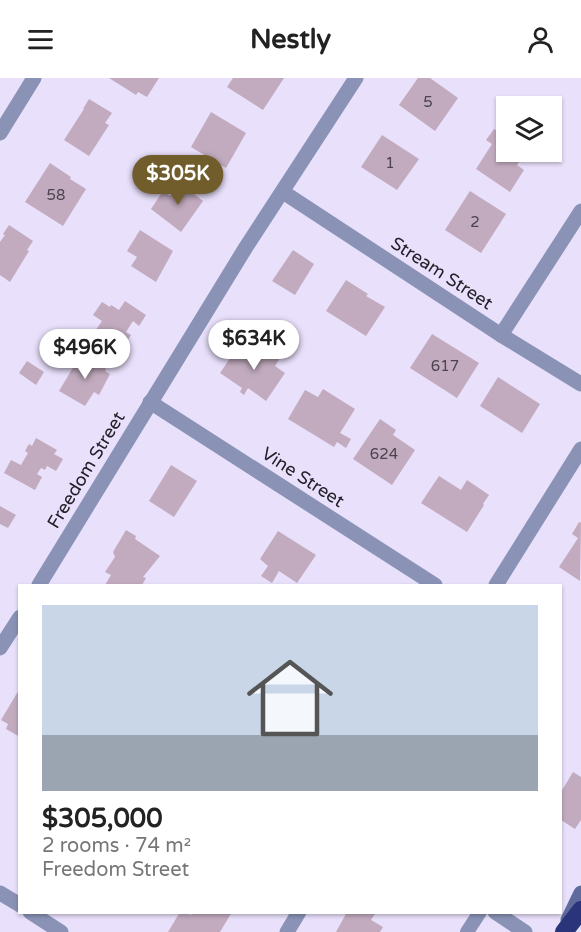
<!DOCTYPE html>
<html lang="en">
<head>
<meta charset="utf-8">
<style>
	body { margin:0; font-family:"Varela Round",sans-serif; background:#f2f2f2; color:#222; height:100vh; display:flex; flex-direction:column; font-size:22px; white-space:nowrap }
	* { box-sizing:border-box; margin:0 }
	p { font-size:20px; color:#767676 }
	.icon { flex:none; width:33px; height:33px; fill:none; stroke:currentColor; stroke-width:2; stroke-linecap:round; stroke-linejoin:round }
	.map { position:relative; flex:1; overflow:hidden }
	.side { position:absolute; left:18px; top:506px; width:544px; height:330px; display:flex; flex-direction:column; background:#fff; border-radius:0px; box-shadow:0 2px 4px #0004 }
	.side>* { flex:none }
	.fabs { position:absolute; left:496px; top:18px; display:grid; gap:12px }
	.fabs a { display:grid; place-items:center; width:66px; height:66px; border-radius:0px; background:#fff; box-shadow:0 2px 4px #0004; font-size:30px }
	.price { position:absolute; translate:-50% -51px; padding:0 14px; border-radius:21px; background:#fff; color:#222; font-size:20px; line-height:39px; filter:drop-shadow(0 2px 3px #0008) }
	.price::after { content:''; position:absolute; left:50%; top:36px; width:18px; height:14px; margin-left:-9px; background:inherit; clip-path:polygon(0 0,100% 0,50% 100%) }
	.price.on { background:#715c2c; color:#fff }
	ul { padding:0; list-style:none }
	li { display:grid; align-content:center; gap:12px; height:318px; padding:0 24px }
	li span { display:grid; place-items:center; height:186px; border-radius:0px; color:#555 }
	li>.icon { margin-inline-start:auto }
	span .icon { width:108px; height:108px; fill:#fffc; stroke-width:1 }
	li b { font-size:26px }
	header { display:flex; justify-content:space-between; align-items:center; height:78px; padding:0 24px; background:#fff; font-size:27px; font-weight:800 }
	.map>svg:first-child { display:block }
	.building { fill:#c2abbf }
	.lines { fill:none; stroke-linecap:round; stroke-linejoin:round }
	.service { stroke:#8a93b6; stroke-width:14 }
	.minor { stroke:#8a93b6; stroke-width:15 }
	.secondary { stroke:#5f6b9d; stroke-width:15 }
	.motorway { stroke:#2a347a; stroke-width:18 }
	.labels { text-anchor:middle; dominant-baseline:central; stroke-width:6; stroke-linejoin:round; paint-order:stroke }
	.number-label { font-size:15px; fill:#4b434e }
	.street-label { font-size:18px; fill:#232029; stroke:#e9e0fb }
</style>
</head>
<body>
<header><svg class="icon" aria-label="menu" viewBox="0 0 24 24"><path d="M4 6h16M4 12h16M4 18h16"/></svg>Nestly<svg class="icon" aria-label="person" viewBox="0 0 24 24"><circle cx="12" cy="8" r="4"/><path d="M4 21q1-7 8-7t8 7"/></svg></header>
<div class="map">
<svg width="581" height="854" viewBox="0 0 581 854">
	<rect width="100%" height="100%" fill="#e9e0fb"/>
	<g class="building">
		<path d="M 109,0 L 159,0 L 147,19 L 138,14 L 136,17 Z"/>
		<path d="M 233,0 L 284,0 L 263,32 L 227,9 Z"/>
		<path d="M 418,0 L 430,0 L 458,20 L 435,53 L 399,27 Z"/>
		<path d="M 89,21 L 112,35 L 105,45 L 109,47 L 89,78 L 64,62 L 84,31 L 83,31 Z"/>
		<path d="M 211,34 L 246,55 L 226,90 L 191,69 Z"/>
		<path d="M 507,42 L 507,74 L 526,74 L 517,87 L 524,92 L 510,114 L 476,91 L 492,66 L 486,62 L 494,51 L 499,54 Z"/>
		<path d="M 382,57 L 419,81 L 397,112 L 361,89 Z"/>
		<path d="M 50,85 L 71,99 L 70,101 L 86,111 L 63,148 L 25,124 Z"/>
		<path d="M 183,101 L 194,109 L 190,113 L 203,123 L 181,154 L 151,131 L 163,113 L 170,118 Z"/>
		<path d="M 470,113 L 506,136 L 481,175 L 445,152 Z"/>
		<path d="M 9,147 L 33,163 L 27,172 L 29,173 L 10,204 L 0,197 L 0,164 L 5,157 L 3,156 Z"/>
		<path d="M 140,152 L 173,173 L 156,204 L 131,188 L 137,179 L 127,173 Z"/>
		<path d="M 293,172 L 314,186 L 295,217 L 272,203 Z"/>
		<path d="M 346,202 L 368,216 L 366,218 L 385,229 L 366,258 L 326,233 Z"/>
		<path d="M 125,223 L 146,237 L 139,248 L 133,243 L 126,254 L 131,257 L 126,265 L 122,263 L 114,274 L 91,259 L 102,243 L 93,237 L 102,224 L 110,229 L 111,227 L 119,232 Z"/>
		<path d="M 432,256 L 479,285 L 457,320 L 410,290 Z"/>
		<path d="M 239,267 L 255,279 L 263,268 L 280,280 L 275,288 L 285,295 L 266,323 L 248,310 L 244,317 L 240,314 L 242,310 L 220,295 Z"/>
		<path d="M 81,276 L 106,291 L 105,293 L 110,296 L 99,317 L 94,314 L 85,328 L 59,313 Z"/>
		<path d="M 27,283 L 44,294 L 36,307 L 19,295 Z"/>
		<path d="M 498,299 L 540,326 L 522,355 L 480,328 Z"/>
		<path d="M 323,311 L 355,331 L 340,355 L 351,361 L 346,370 L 337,364 L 334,369 L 288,341 L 305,312 L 318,319 Z"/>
		<path d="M 380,341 L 396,352 L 393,357 L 415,372 L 392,407 L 353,381 Z"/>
		<path d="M 36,360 L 57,372 L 54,376 L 63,381 L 56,393 L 47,388 L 45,392 L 41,390 L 37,396 L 42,399 L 35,412 L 4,395 L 11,382 L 21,387 L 28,375 L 25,373 L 29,366 L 32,368 Z"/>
		<path d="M 171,387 L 197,403 L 174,439 L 149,423 Z"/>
		<path d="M 439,398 L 461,412 L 467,402 L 489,417 L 483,426 L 484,427 L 467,454 L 421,425 Z"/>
		<path d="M 0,428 L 16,437 L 8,450 L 0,446 Z"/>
		<path d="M 579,444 L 581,445 L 580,503 L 559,489 L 578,460 L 572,456 Z"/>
		<path d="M 126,452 L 136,458 L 135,461 L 160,478 L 143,499 L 146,500 L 142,507 L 105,507 L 111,497 L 105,494 L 115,479 L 113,474 Z"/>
		<path d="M 278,453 L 316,477 L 297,505 L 279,493 L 272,505 L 261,498 L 268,488 L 260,481 Z"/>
		<path d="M 20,610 L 20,659 L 6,651 L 8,646 L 1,642 Z"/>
		<path d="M 573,694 L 581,699 L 581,742 L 575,751 L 561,742 L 561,714 Z"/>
		<path d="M 180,834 L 185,834 L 191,837 L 193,834 L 232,834 L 220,854 L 168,854 Z"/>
		<path d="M 347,834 L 376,834 L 371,842 L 383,849 L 380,854 L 336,854 Z"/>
	</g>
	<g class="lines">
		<path class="service" d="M 467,854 L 480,834"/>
		<g class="minor">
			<path d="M 0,55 L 34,0"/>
			<path d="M 283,114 L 501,257 L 581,306"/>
			<path d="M 501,257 L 581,133"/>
			<path d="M 150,324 L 435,507"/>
			<path d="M 39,507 L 246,169 L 356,0"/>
			<path d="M 496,507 L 581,371"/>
			<path d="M 0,570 L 20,539"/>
			<path d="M 0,815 L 20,827"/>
			<path d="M 30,834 L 61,854"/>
			<path d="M 495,834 L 525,854"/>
			<path d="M 287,854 L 299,834"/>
		</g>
		<path class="secondary" d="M 568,842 L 581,815"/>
		<path class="motorway" d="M 564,854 L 581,832"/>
	</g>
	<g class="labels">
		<g class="number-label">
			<text x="428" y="24">5</text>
			<text x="390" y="85">1</text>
			<text x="56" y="117">58</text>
			<text x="475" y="144">2</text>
			<text x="445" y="288">617</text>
			<text x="384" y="376">624</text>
		</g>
		<g class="street-label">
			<text transform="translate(442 195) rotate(33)">Stream Street</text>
			<text transform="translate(86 392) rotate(-59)">Freedom Street</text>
			<text transform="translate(303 399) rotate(33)">Vine Street</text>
		</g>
	</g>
</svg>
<div class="fabs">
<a><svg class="icon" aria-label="layers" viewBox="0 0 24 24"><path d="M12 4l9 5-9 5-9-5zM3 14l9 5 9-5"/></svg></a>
</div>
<b class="price on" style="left:178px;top:128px">$305K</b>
<b class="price" style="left:254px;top:293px">$634K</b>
<b class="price" style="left:85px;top:302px">$496K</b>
<section class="side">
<ul>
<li><span style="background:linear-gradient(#c9d6e8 70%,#9aa5b1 0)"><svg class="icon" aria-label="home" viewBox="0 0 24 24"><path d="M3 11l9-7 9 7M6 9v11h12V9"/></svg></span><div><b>$305,000</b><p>2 rooms · 74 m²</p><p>Freedom Street</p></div></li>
</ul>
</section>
</div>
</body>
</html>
